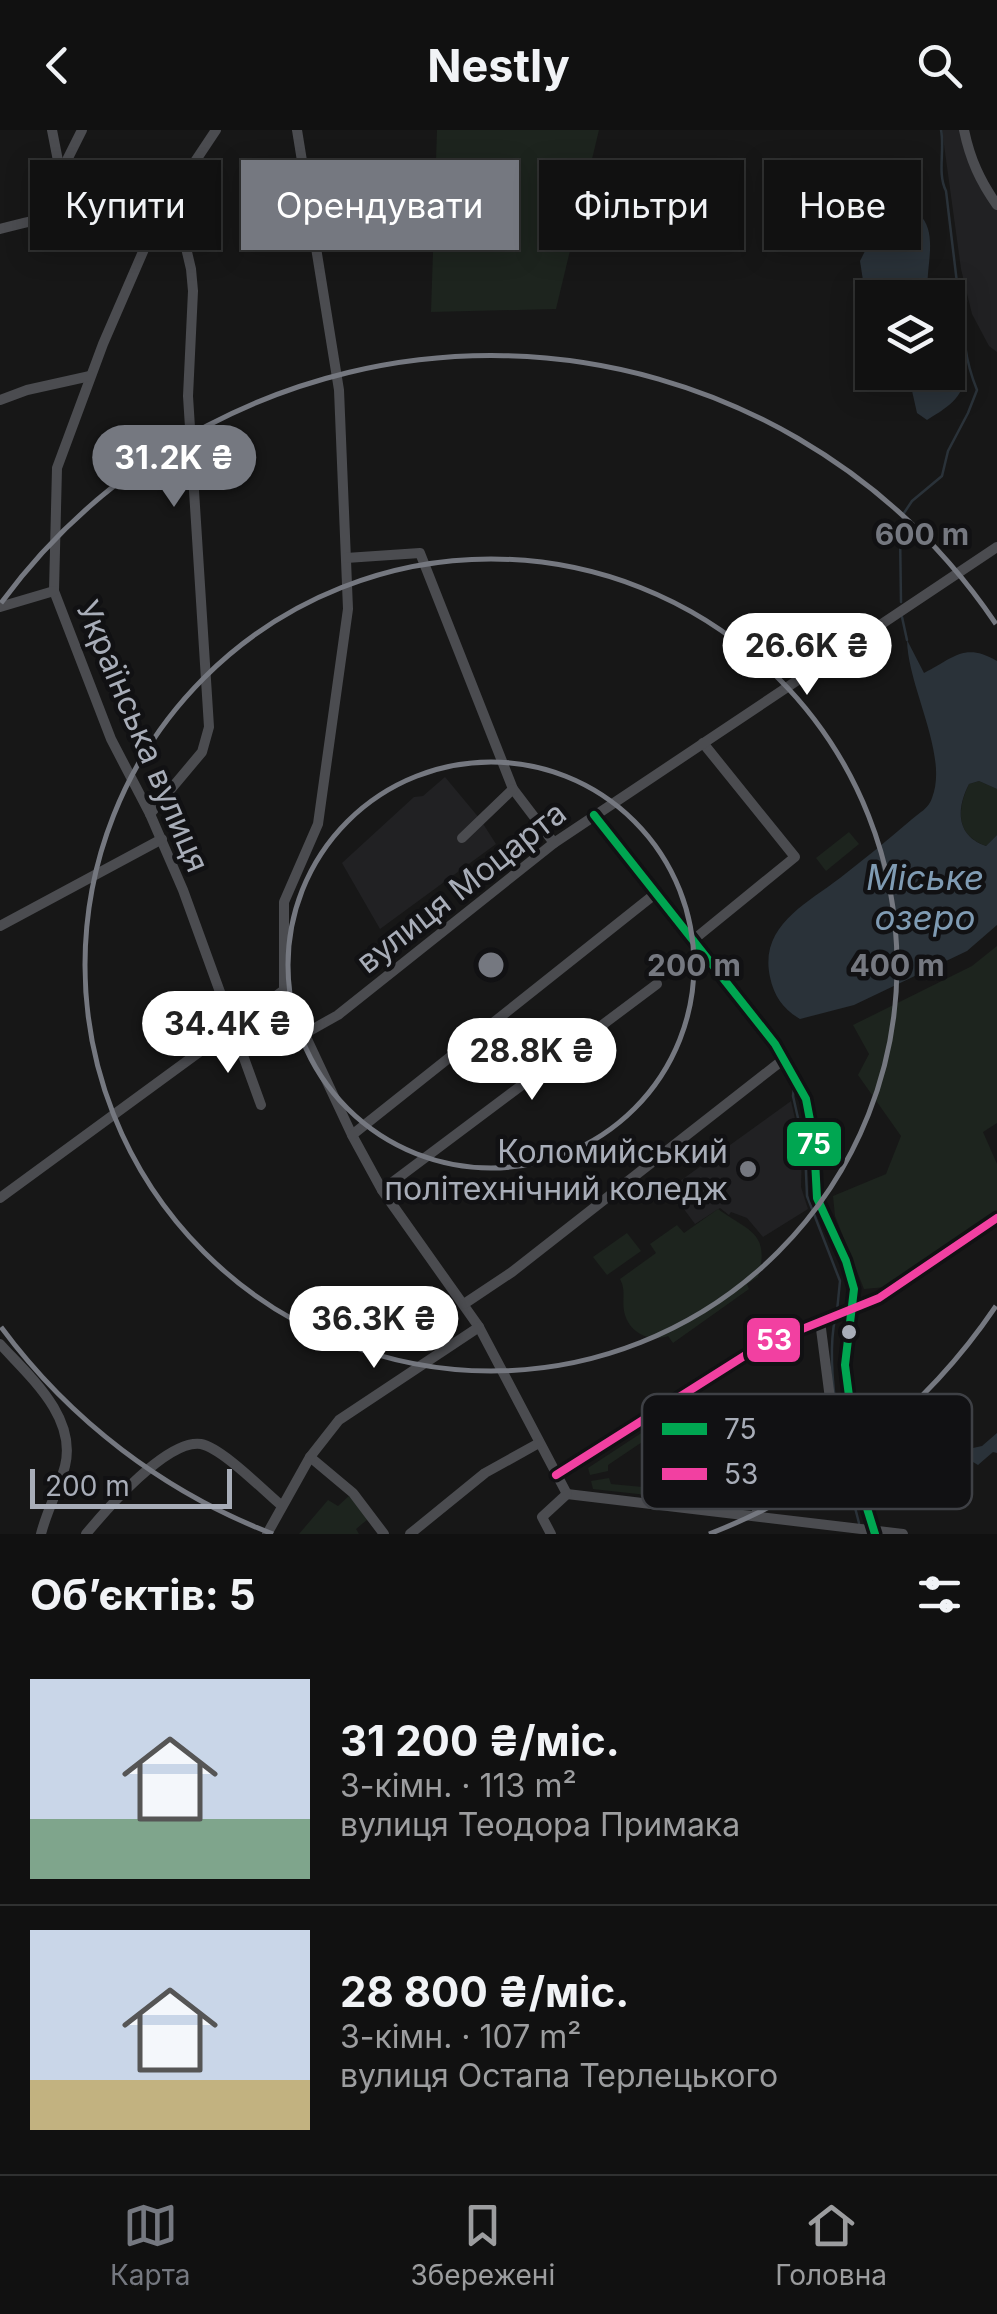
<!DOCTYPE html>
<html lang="uk">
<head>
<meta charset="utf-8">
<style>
	body { margin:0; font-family:Inter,sans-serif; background:#1a1a1a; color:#f1f3f6; height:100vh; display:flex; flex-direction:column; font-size:38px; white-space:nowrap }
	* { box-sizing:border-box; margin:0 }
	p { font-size:32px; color:#9c9d9f }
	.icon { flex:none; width:55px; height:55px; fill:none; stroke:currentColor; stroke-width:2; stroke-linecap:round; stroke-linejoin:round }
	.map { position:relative; height:1404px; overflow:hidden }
	.details { display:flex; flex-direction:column; background:#111; flex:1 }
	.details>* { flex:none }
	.hud { position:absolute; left:30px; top:30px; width:938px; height:90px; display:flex; gap:20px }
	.fabs { position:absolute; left:855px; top:150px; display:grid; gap:20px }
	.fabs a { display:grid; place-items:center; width:110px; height:110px; border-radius:0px; background:#111; box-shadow:0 5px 25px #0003,0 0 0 2px #303131; font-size:50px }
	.scale { position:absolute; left:30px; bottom:25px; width:202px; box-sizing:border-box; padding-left:10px; border:5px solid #a8adb8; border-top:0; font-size:28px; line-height:35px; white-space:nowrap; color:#a8adb8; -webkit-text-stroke:8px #111113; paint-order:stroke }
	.price { position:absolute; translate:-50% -85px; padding:0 22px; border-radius:35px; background:#fff; color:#222; font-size:32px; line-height:65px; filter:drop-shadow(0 2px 5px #0008) }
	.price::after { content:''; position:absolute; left:50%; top:60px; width:30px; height:22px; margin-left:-15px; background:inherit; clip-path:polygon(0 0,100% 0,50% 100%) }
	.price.selected { background:#757880; color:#fff }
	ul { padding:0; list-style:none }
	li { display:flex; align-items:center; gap:30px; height:250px; padding:0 30px }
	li+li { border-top:2px solid #303131 }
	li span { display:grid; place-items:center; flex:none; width:280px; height:200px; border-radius:0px; color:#555 }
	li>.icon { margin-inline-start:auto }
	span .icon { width:120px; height:120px; fill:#fffc; stroke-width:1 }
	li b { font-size:42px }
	h2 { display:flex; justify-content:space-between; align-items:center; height:120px; padding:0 30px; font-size:42px }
	.tag { padding:0 35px; border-radius:0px; background:#111; box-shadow:0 5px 25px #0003,0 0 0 2px #303131; font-size:35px; line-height:90px }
	.tag.selected { background:#757880; color:#fff }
	header { display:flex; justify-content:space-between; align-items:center; height:130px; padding:0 30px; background:#111; font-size:45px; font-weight:700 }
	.tabs { display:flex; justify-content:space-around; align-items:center; height:140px; border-top:2px solid #303131; background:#111; font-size:28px; color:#9c9d9f }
	.tabs a { display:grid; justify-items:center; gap:5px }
	.tabs .selected { color:#757880 }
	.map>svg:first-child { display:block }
	.built { fill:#212123 }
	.green { fill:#1d241e }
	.water { fill:#2a3239 }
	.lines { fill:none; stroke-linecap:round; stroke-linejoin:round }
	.stream { stroke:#2a3239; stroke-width:2.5 }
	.minor { stroke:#4b4c50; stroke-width:10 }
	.bus-1-casing { stroke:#111113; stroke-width:15 }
	.bus-2-casing { stroke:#111113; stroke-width:15 }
	.bus-1 { stroke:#00a651; stroke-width:8 }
	.bus-2 { stroke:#f240a1; stroke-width:8 }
	.ring { fill:none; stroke:#757880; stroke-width:5 }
	.poi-dot { fill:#757880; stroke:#111113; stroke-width:4 }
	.bus-dot { fill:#a8adb8; stroke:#111113; stroke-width:4 }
	.labels { text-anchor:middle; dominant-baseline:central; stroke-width:9; stroke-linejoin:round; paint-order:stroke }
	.street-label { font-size:32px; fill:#a8adb8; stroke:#111113 }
	.poi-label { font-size:32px; fill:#a8adb8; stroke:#111113; text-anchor:end }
	.water-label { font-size:35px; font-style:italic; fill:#7f9bb3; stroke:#111113 }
	.key { fill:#111113; stroke:#3e4045; stroke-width:2.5 }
	.key-label { font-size:28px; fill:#a8adb8 }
	.centre { fill:#757880; stroke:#111113; stroke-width:5 }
	.ring-label { font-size:30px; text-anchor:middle; font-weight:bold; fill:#757880; stroke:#111113; stroke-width:9; stroke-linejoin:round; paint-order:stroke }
	.line-badge { stroke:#111113; stroke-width:4 }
	.badge-label { font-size:28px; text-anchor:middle; font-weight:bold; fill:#fff }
</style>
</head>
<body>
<header><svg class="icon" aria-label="back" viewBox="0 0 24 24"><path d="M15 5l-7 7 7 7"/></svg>Nestly<svg class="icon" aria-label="search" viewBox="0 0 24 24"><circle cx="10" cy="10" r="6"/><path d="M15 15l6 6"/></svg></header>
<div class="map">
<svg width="997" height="1404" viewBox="0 0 997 1404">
	<rect width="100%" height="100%" fill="#171717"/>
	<g class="built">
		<path d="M 942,0 L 969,0 L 972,26 L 997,67 L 997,222 L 989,216 L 972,184 L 961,139 Z"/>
		<path d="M 445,647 L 480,689 L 496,714 L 380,799 L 342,733 L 414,667 L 423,666 Z"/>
		<path d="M 791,971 L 802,1020 L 801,1057 L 808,1079 L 763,1107 L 747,1088 L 731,1082 L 729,1085 L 720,1078 L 695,1094 L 669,1059 Z"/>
	</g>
	<g class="green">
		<path d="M 437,0 L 599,0 L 556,179 L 431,182 Z"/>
		<path d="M 979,651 L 997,659 L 997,705 L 986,716 C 955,705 957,679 969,654 Z"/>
		<path d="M 849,702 L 859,714 L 826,741 L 816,728 Z"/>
		<path d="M 997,816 L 997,993 L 983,1002 L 997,1034 L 997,1086 L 886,1157 L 864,1159 L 835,1086 L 833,1066 L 886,1044 L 901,1006 L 858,945 L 869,924 L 853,895 L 972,836 Z"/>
		<path d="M 718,1079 C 748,1101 771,1102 758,1147 L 747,1154 L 749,1159 L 673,1213 L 668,1206 C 649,1213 628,1202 624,1181 C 622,1169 626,1160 620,1149 L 656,1123 L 650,1114 L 677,1095 L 684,1103 Z"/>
		<path d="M 627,1103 L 641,1121 L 607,1145 L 593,1127 Z"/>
		<path d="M 649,1298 L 651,1306 L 608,1335 L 608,1341 L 590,1345 L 588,1338 Z"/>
		<path d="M 609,1348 L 611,1354 L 664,1359 L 665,1367 L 593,1359 L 591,1351 Z"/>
		<path d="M 349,1366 L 368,1389 L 356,1399 L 359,1404 L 299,1404 L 328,1370 L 338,1376 Z"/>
	</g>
	<g class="water">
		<path d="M 919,84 C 940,104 924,140 928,167 L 872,168 L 872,189 L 868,183 L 860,131 L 866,119 Z"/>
		<path d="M 948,223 C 951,232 957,237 960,245 C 970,266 941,281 927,290 L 917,283 L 908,243 L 948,242 Z"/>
		<path d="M 907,510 L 924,543 C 954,528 964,512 997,531 L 997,659 L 979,651 L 969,654 C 956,679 956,706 986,716 L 997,705 L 997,795 L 967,821 L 854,875 L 800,889 C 783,879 774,866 770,847 C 759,796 806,774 840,748 C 864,729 888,710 911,690 C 919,683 929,678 932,668 C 949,625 908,558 907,510 Z"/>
		<path d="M 997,1303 L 997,1323 L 993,1322 L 978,1335 L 973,1332 L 971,1322 L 973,1318 L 982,1316 Z"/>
	</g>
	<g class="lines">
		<g class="stream">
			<path d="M 901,472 L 900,400 L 904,383 L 912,371 L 942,346 L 948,321 L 968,283 L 977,260 C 966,233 960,199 966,171 L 957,153 L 946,61 C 937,43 945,20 941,0"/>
			<path d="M 902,487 L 907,510"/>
			<path d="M 794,957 L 793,966 L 805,1019 L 807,1066 L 840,1151 L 837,1181"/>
			<path d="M 835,1189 C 824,1240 845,1342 859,1393"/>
		</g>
		<g class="minor">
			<path d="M 52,0 L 68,82"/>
			<path d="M 216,0 L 158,87 L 103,214 L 57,338 L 54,461 L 111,609 L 150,684 L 183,760 L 261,975"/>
			<path d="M 297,0 L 339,260 L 348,479 L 318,694 L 284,772 L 284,860 L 352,1005 L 382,1060 L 479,1197 L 567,1364"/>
			<path d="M 964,0 C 970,29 980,51 997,75"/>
			<path d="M 61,42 L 82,0"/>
			<path d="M 0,99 C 61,83 94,75 158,87"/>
			<path d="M 0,270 L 27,260 L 90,246"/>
			<path d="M 346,428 L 420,423 L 513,659 L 554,713"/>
			<path d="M 0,477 L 54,461"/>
			<path d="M 150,684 L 202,622 L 209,597 L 188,266 L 193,161 L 191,139 L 174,67"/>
			<path d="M 594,685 L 775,914 L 806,969 L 814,1011 L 817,1068 L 846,1131 L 854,1159 L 845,1235 L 861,1359 L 875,1404"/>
			<path d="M 462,708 L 513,659"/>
			<path d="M 0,796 L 162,709"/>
			<path d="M 692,811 L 795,727 L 703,613"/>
			<path d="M 306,903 L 338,885 L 554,713 L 997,417"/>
			<path d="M 352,1005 L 655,764"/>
			<path d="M 382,1060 L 657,854"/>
			<path d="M 0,1068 L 284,860"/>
			<path d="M 464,1174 L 512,1142 L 784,929"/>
			<path d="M 0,1214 C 30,1247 77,1287 65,1336 C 59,1359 47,1380 41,1404"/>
			<path d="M 310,1327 L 353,1363 L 384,1404"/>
			<path d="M 556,1345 L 760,1216 L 879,1168 L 997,1088"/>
			<path d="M 567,1364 L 903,1404"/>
			<path d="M 755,1386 L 761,1372 L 832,1308 L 833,1292 L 820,1191"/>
			<path d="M 86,1404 C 106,1380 167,1309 201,1314 C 222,1318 264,1361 282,1376"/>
			<path d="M 267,1404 L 310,1327 L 339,1290 L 479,1197"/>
			<path d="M 410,1404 L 485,1343 L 539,1313"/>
			<path d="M 551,1404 L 542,1387 L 567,1364"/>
		</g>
		<defs>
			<path id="bus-1" d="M 594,685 L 775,914 L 806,969 L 814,1011 L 817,1068 L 846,1131 L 854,1159 L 845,1235 L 861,1359 L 875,1404"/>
			<path id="bus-2" d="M 556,1345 L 760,1216 L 879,1168 L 997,1088"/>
		</defs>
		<use href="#bus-1" class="bus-1-casing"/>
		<use href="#bus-2" class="bus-2-casing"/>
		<use href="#bus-1" class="bus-1"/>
		<use href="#bus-2" class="bus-2"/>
	</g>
	<g class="ring">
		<circle cx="491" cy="835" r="203"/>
		<circle cx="491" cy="835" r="406"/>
		<path d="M996 1176A609 609 0 0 1 709 1404M273 1404A609 609 0 0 1 1 1197M1 473A609 609 0 0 1 996 494"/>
	</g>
	<circle class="poi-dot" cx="748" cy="1039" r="10"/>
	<circle class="bus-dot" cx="849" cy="1202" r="9"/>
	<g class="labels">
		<g class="street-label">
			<text transform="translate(143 606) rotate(67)">Українська вулиця</text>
			<text transform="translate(461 757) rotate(-38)">вулиця Моцарта</text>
		</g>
		<g class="poi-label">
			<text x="728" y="1021">Коломийський<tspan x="728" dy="37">політехнічний коледж</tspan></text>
		</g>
		<g class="water-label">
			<text x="925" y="747">Міське<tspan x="925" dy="40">озеро</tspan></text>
		</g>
	</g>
	<rect x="642" y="1264" width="330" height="115" rx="15" class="key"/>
	<rect x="662" y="1293" width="45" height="12" fill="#00a651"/>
	<rect x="662" y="1338" width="45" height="12" fill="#f240a1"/>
	<g class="key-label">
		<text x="724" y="1309">75</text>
		<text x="724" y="1354">53</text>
	</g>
	<circle cx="491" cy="835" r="15" class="centre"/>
	<g class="ring-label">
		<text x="922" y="415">600 m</text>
		<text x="694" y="846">200 m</text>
		<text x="897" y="846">400 m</text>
	</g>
	<g class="line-badge">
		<rect x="785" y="990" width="58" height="48" rx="10" fill="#00a651"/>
		<rect x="745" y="1186" width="57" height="48" rx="10" fill="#f240a1"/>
	</g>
	<g class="badge-label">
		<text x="814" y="1024">75</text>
		<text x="774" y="1220">53</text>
	</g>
</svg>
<div class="fabs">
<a><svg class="icon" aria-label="layers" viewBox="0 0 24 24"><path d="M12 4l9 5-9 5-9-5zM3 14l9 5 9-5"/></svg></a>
</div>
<div class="scale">200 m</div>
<b class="price selected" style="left:174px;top:380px">31.2K ₴</b>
<b class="price" style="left:807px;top:568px">26.6K ₴</b>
<b class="price" style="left:228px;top:946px">34.4K ₴</b>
<b class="price" style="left:532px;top:973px">28.8K ₴</b>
<b class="price" style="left:374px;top:1241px">36.3K ₴</b>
<div class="hud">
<a class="tag">Купити</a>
<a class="tag selected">Орендувати</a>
<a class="tag">Фільтри</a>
<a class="tag">Нове</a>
</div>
</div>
<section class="details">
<h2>Об’єктів: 5<svg class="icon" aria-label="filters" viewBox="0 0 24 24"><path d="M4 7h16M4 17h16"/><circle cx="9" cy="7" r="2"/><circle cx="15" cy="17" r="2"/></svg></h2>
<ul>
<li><span style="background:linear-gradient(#c9d6e8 70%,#7fa58c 0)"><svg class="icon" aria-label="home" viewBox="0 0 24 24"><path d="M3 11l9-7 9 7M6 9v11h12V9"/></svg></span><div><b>31 200 ₴/міс.</b><p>3-кімн. · 113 m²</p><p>вулиця Теодора Примака</p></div></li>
<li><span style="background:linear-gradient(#c9d6e8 75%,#c2b280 0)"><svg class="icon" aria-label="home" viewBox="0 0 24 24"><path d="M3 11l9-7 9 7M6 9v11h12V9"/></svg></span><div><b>28 800 ₴/міс.</b><p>3-кімн. · 107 m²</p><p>вулиця Остапа Терлецького</p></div></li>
</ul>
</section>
<nav class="tabs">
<a class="selected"><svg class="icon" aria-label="map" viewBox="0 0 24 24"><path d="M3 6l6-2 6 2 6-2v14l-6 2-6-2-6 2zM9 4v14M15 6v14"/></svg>Карта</a>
<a><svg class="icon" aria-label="saved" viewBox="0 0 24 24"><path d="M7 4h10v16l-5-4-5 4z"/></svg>Збережені</a>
<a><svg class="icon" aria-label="home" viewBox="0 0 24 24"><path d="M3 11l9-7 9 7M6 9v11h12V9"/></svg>Головна</a>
</nav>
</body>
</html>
